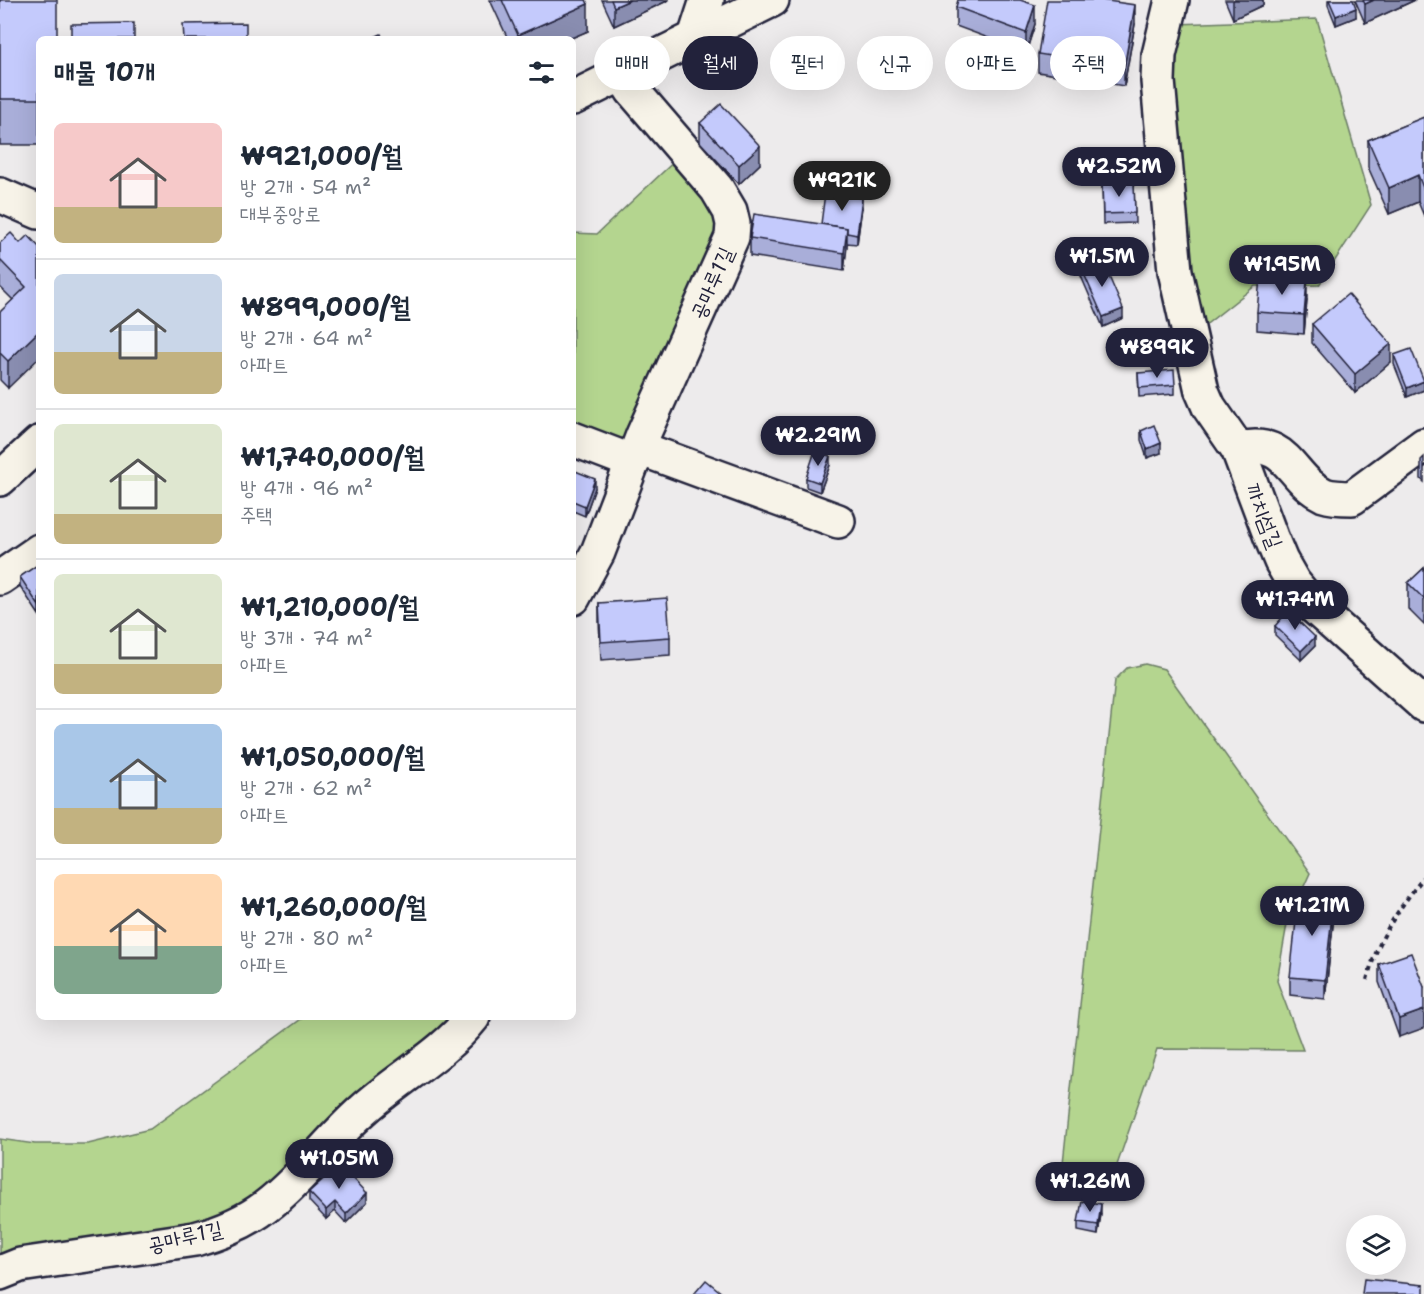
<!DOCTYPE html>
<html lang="ko">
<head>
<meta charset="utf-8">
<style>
	body { margin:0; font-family:"Shantell Sans","Poor Story",sans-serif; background:#f2f2f3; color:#1f2937; height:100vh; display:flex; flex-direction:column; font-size:22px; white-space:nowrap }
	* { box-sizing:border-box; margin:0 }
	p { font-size:20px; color:#747a83 }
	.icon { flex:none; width:33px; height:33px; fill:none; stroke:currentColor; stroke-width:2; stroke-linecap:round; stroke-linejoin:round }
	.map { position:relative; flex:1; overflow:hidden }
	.sheet { position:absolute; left:36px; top:36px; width:540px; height:984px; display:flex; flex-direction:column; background:#fff; border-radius:9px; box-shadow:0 6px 24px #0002 }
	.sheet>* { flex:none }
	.banner { position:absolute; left:594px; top:36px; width:570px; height:54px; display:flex; gap:12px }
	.buttons { position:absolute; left:1346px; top:1215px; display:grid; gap:12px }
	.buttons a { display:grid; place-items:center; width:60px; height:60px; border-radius:50%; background:#fff; box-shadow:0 6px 24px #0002; font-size:30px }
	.price { position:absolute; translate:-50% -51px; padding:0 14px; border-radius:21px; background:#22223b; color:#fff; font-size:20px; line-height:39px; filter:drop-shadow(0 2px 3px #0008) }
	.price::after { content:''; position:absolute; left:50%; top:36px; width:18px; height:14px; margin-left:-9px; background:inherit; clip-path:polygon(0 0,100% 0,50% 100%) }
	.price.selected { background:#222; color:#fff }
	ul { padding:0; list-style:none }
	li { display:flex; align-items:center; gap:18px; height:150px; padding:0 18px }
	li+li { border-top:2px solid #e0e1e3 }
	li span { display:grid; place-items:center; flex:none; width:168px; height:120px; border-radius:9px; color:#555 }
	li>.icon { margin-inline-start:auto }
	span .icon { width:72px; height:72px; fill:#fffc; stroke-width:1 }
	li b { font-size:26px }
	h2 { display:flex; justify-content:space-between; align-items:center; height:72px; padding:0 18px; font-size:26px }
	.pill { padding:0 21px; border-radius:27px; background:#fff; box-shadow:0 6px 24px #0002; font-size:21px; line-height:54px }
	.pill.selected { background:#22223b; color:#fff }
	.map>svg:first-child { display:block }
	.green { fill:#b4d58f; stroke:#6b7c65; stroke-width:1.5 }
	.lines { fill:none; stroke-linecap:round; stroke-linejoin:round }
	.minor-casing { stroke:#22223b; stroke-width:38 }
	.path { stroke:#22223b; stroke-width:4; stroke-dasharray:4.5 4.5; stroke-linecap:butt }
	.minor { stroke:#f7f3e8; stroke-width:33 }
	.wall { fill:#a9aed9; stroke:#22223b; stroke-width:1.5 }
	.shaded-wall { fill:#898db0; stroke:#22223b; stroke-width:1.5 }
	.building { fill:#c4cafc; stroke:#22223b; stroke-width:1.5 }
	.labels { text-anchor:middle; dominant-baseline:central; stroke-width:4.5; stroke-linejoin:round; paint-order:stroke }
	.street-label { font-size:21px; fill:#22223b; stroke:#f7f3e8 }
</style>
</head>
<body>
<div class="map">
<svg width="1424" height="1294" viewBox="0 0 1424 1294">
	<rect width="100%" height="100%" fill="#edebec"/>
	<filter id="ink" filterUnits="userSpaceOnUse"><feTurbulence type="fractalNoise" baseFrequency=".0167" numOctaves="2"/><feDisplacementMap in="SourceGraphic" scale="12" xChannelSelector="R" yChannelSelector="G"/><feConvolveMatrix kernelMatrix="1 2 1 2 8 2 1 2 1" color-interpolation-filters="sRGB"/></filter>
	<g filter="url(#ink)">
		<g class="green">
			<path d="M 1317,19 L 1371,205 L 1319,285 L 1255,286 L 1199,330 L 1169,105 L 1177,24 Z"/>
			<path d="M 679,157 L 722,228 L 627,442 L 573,422 L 573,233 L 597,234 Z"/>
			<path d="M 1145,664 L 1164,669 L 1310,873 L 1287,924 L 1277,981 L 1303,1050 L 1157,1049 L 1105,1200 L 1060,1191 L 1115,680 L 1127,668 Z"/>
			<path d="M 304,1017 L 459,1017 L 282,1183 L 202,1231 L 0,1256 L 0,1139 L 35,1144 L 88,1144 L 150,1129 Z"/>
		</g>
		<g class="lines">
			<defs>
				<g id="minor">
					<path d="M 1172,0 L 1159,55 L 1158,81 L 1175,271 L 1202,391 L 1209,407 L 1238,449 L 1271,537 L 1281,561 L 1293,582 L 1311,604 L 1424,705"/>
					<path d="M 694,40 L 707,0"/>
					<path d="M 573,98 L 772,0"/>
					<path d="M 0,195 L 39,212"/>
					<path d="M 573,439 L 633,462"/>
					<path d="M 639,448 L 838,521"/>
					<path d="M 1238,449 C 1290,437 1288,478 1324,495 C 1333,498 1343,498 1352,498 L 1424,445"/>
					<path d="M 0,479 L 39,443"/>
					<path d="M 0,578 L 39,551"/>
					<path d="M 573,598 L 598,552 L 643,435 L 732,237 L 733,224 L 730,211 L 717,189 L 632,90 L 622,74"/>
					<path d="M 0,1273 L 20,1265 L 195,1239 C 220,1232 244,1223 265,1207 C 301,1180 328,1141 362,1111 C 398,1078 443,1055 473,1017"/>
				</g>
			</defs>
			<use href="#minor" class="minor-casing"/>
			<path class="path" d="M 1367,980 C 1377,940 1398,909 1424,877"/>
			<use href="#minor" class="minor"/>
		</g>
		<g class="wall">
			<path d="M 0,0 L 39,39 L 39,145 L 0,145 Z"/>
			<path d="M 490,0 L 586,0 L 588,31 L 569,39 L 508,39 Z"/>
			<path d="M 602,0 L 669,0 L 614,26 Z"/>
			<path d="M 1225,0 L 1263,0 L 1263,5 L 1233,19 Z"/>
			<path d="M 1328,0 L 1353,0 L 1356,17 L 1336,25 L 1328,5 Z"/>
			<path d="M 1355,0 L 1415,0 L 1365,23 Z"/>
			<path d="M 956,7 L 1035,24 L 1026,52 L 956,26 Z"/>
			<path d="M 1135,24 L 1124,86 L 1038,72 L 1038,54 Z"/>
			<path d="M 1424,117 L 1424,216 L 1418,202 L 1389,214 L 1368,167 L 1368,140 Z"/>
			<path d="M 700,123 L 760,164 L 739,184 L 700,142 Z"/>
			<path d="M 1134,182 L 1135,223 L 1103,224 L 1102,184 Z"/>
			<path d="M 862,207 L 857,244 L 847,243 L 844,271 L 750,256 L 750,238 L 821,224 Z"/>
			<path d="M 0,243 L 20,243 L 39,247 L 8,388 L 0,380 L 0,312 L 13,300 L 0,287 Z"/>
			<path d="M 1081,267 L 1123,318 L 1103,327 L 1081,276 Z"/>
			<path d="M 1307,300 L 1304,334 L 1257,330 L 1257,312 Z"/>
			<path d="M 1312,324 L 1391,362 L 1355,393 L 1312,343 Z"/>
			<path d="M 1394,355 L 1424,390 L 1407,397 L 1394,364 Z"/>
			<path d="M 1138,373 L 1175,385 L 1175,394 L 1139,397 Z"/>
			<path d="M 1141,431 L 1161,453 L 1147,458 L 1141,440 Z"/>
			<path d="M 1424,457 L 1424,482 L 1421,479 L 1421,460 Z"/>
			<path d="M 830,465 L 820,492 L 806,487 L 806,478 Z"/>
			<path d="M 573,470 L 595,488 L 585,516 L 573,511 Z"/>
			<path d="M 39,564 L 39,615 L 20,586 L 20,577 Z"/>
			<path d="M 1424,568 L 1424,625 L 1408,609 L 1408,583 Z"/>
			<path d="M 599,603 L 670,637 L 670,655 L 601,660 L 599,622 Z"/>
			<path d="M 1275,626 L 1315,646 L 1301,660 L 1275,635 Z"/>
			<path d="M 1334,916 L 1325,999 L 1290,995 L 1290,977 Z"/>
			<path d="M 1379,964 L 1424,987 L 1399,1037 L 1379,982 Z"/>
			<path d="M 309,1192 L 367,1202 L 346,1223 L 335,1211 L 326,1219 L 309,1201 Z"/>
			<path d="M 1101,1214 L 1098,1235 L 1078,1231 L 1078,1222 Z"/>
		</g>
		<g class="shaded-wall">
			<path d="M 630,0 L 669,0 L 614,26 L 614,7 Z"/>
			<path d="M 1234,0 L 1263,0 L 1263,5 L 1233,19 L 1233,1 Z"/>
			<path d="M 1374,0 L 1415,0 L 1365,23 L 1365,4 Z"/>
			<path d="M 588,4 L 588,31 L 569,39 L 518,39 L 518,35 Z"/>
			<path d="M 1035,5 L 1035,24 L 1026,52 L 1026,33 Z"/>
			<path d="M 1135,5 L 1135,24 L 1124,86 L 1124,68 Z"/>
			<path d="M 1356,8 L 1356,17 L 1336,25 L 1336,16 Z"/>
			<path d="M 760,146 L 760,164 L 739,184 L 739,165 Z"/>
			<path d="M 1418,175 L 1418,202 L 1389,214 L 1389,188 Z"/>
			<path d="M 862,198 L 862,207 L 857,244 L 857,235 Z"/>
			<path d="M 847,228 L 847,247 L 844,271 L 844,253 Z"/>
			<path d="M 1307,281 L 1307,300 L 1304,334 L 1304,315 Z"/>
			<path d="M 1123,309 L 1123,318 L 1103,327 L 1103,317 Z"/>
			<path d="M 39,331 L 39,358 L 8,388 L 8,361 Z"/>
			<path d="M 1391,344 L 1391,362 L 1355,393 L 1355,374 Z"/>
			<path d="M 1424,381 L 1424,390 L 1407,397 L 1407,388 Z"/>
			<path d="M 1161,443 L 1161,453 L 1147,458 L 1147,449 Z"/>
			<path d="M 830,456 L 830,465 L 820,492 L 820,483 Z"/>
			<path d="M 595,479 L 595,488 L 585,516 L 585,506 Z"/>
			<path d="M 1315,637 L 1315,646 L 1301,660 L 1301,651 Z"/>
			<path d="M 1334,897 L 1334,916 L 1325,999 L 1325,980 Z"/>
			<path d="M 1424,1010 L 1424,1028 L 1399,1037 L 1399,1019 Z"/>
			<path d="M 367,1193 L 367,1202 L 346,1223 L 346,1214 Z"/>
			<path d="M 335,1202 L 335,1211 L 326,1219 L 326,1210 Z"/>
			<path d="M 1101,1204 L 1101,1214 L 1098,1235 L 1098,1225 Z"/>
		</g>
		<g class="building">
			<path d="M 0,0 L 57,0 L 57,39 L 39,39 L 39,99 L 0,99 Z"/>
			<path d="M 502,0 L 586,0 L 588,4 L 518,35 Z"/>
			<path d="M 611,0 L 630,0 L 614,7 Z"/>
			<path d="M 958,0 L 1020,0 L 1035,5 L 1026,33 L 956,7 Z"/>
			<path d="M 1047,0 L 1101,0 L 1135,5 L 1124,68 L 1038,54 Z"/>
			<path d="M 1329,0 L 1353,0 L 1356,8 L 1336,16 Z"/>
			<path d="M 1363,0 L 1374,0 L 1365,4 Z"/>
			<path d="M 134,23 L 134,39 L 71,39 L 71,24 Z"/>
			<path d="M 246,23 L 246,39 L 184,39 L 183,24 Z"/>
			<path d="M 381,34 L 383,39 L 370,39 Z"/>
			<path d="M 721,104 L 760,146 L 739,165 L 700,123 Z"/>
			<path d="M 1424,117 L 1424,190 L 1418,175 L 1389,188 L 1368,140 Z"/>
			<path d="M 1134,182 L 1135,213 L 1103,214 L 1102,184 Z"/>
			<path d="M 825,193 L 862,198 L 857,235 L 847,233 L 847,228 L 821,224 Z"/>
			<path d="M 754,214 L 847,228 L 844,253 L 750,238 Z"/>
			<path d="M 11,233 L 20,243 L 28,235 L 39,247 L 39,331 L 8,361 L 0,353 L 0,312 L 26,287 L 0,260 L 0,243 Z"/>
			<path d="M 1101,258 L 1123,309 L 1103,317 L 1081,267 Z"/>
			<path d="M 1260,277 L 1307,281 L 1304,315 L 1257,312 Z"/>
			<path d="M 1348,294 L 1391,344 L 1355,374 L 1312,324 Z"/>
			<path d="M 1411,349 L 1424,381 L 1407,388 L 1394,355 Z"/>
			<path d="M 1174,370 L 1175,385 L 1139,388 L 1138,373 Z"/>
			<path d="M 1154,425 L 1161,443 L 1147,449 L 1141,431 Z"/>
			<path d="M 815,451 L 830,456 L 820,483 L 806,478 Z"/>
			<path d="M 573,470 L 595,479 L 585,506 L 573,501 Z"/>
			<path d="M 39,564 L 39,606 L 20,577 Z"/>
			<path d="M 1424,568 L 1424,599 L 1408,583 Z"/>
			<path d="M 667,598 L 670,637 L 601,642 L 599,603 Z"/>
			<path d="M 1288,611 L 1315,637 L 1301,651 L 1275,626 Z"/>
			<path d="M 1299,893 L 1334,897 L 1325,980 L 1290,977 Z"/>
			<path d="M 1411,953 L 1424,987 L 1424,1010 L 1399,1019 L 1379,964 Z"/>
			<path d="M 340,1164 L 367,1193 L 346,1214 L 335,1202 L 326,1210 L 309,1192 Z"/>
			<path d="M 1082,1201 L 1101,1204 L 1098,1225 L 1078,1222 Z"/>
			<path d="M 1364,1279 L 1424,1285 L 1424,1294 L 1362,1294 Z"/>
			<path d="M 706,1280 L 723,1294 L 694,1294 Z"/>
		</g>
	</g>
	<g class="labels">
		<g class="street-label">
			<text transform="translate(712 283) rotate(-66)">공마루1길</text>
			<text transform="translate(1264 516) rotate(69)">까치섬길</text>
			<text transform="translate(185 1237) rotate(-13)">공마루1길</text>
		</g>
	</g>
</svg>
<div class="buttons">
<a><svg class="icon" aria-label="layers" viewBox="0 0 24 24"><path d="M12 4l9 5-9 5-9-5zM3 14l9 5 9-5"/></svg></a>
</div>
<b class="price" style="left:1119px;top:198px">₩2.52M</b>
<b class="price selected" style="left:842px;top:212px">₩921K</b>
<b class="price" style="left:1102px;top:288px">₩1.5M</b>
<b class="price" style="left:1282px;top:296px">₩1.95M</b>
<b class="price" style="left:1157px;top:379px">₩899K</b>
<b class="price" style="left:818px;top:467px">₩2.29M</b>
<b class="price" style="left:1295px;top:631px">₩1.74M</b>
<b class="price" style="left:1312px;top:937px">₩1.21M</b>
<b class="price" style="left:339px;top:1190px">₩1.05M</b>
<b class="price" style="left:1090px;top:1213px">₩1.26M</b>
<div class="banner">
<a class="pill">매매</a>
<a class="pill selected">월세</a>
<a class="pill">필터</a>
<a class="pill">신규</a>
<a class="pill">아파트</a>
<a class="pill">주택</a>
</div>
<section class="sheet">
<h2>매물 10개<svg class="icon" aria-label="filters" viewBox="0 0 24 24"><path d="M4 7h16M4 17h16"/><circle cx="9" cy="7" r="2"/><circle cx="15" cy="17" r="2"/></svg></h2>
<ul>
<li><span style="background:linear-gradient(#f6c9c9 70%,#c2b280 0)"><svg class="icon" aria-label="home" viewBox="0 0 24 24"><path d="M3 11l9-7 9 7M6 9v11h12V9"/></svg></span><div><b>₩921,000/월</b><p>방 2개 · 54 m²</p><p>대부중앙로</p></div></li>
<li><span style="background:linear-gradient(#c9d6e8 65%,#c2b280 0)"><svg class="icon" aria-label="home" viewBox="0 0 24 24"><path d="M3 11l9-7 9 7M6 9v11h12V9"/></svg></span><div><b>₩899,000/월</b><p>방 2개 · 64 m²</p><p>아파트</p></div></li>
<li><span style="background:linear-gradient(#dfe7d0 75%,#c2b280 0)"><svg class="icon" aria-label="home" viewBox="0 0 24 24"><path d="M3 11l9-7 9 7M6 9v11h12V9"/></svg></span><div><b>₩1,740,000/월</b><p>방 4개 · 96 m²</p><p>주택</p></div></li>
<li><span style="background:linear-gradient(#dfe7d0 75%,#c2b280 0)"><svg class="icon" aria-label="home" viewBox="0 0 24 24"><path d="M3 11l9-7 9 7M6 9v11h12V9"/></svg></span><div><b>₩1,210,000/월</b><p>방 3개 · 74 m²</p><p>아파트</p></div></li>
<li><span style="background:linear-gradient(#a9c7e8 70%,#c2b280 0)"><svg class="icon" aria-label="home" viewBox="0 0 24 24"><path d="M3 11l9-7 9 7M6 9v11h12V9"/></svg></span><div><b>₩1,050,000/월</b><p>방 2개 · 62 m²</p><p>아파트</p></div></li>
<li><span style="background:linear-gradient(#ffd9b3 60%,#7fa58c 0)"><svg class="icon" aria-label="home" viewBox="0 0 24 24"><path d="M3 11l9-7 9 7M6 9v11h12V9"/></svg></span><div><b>₩1,260,000/월</b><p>방 2개 · 80 m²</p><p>아파트</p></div></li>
</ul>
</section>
</div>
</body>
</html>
